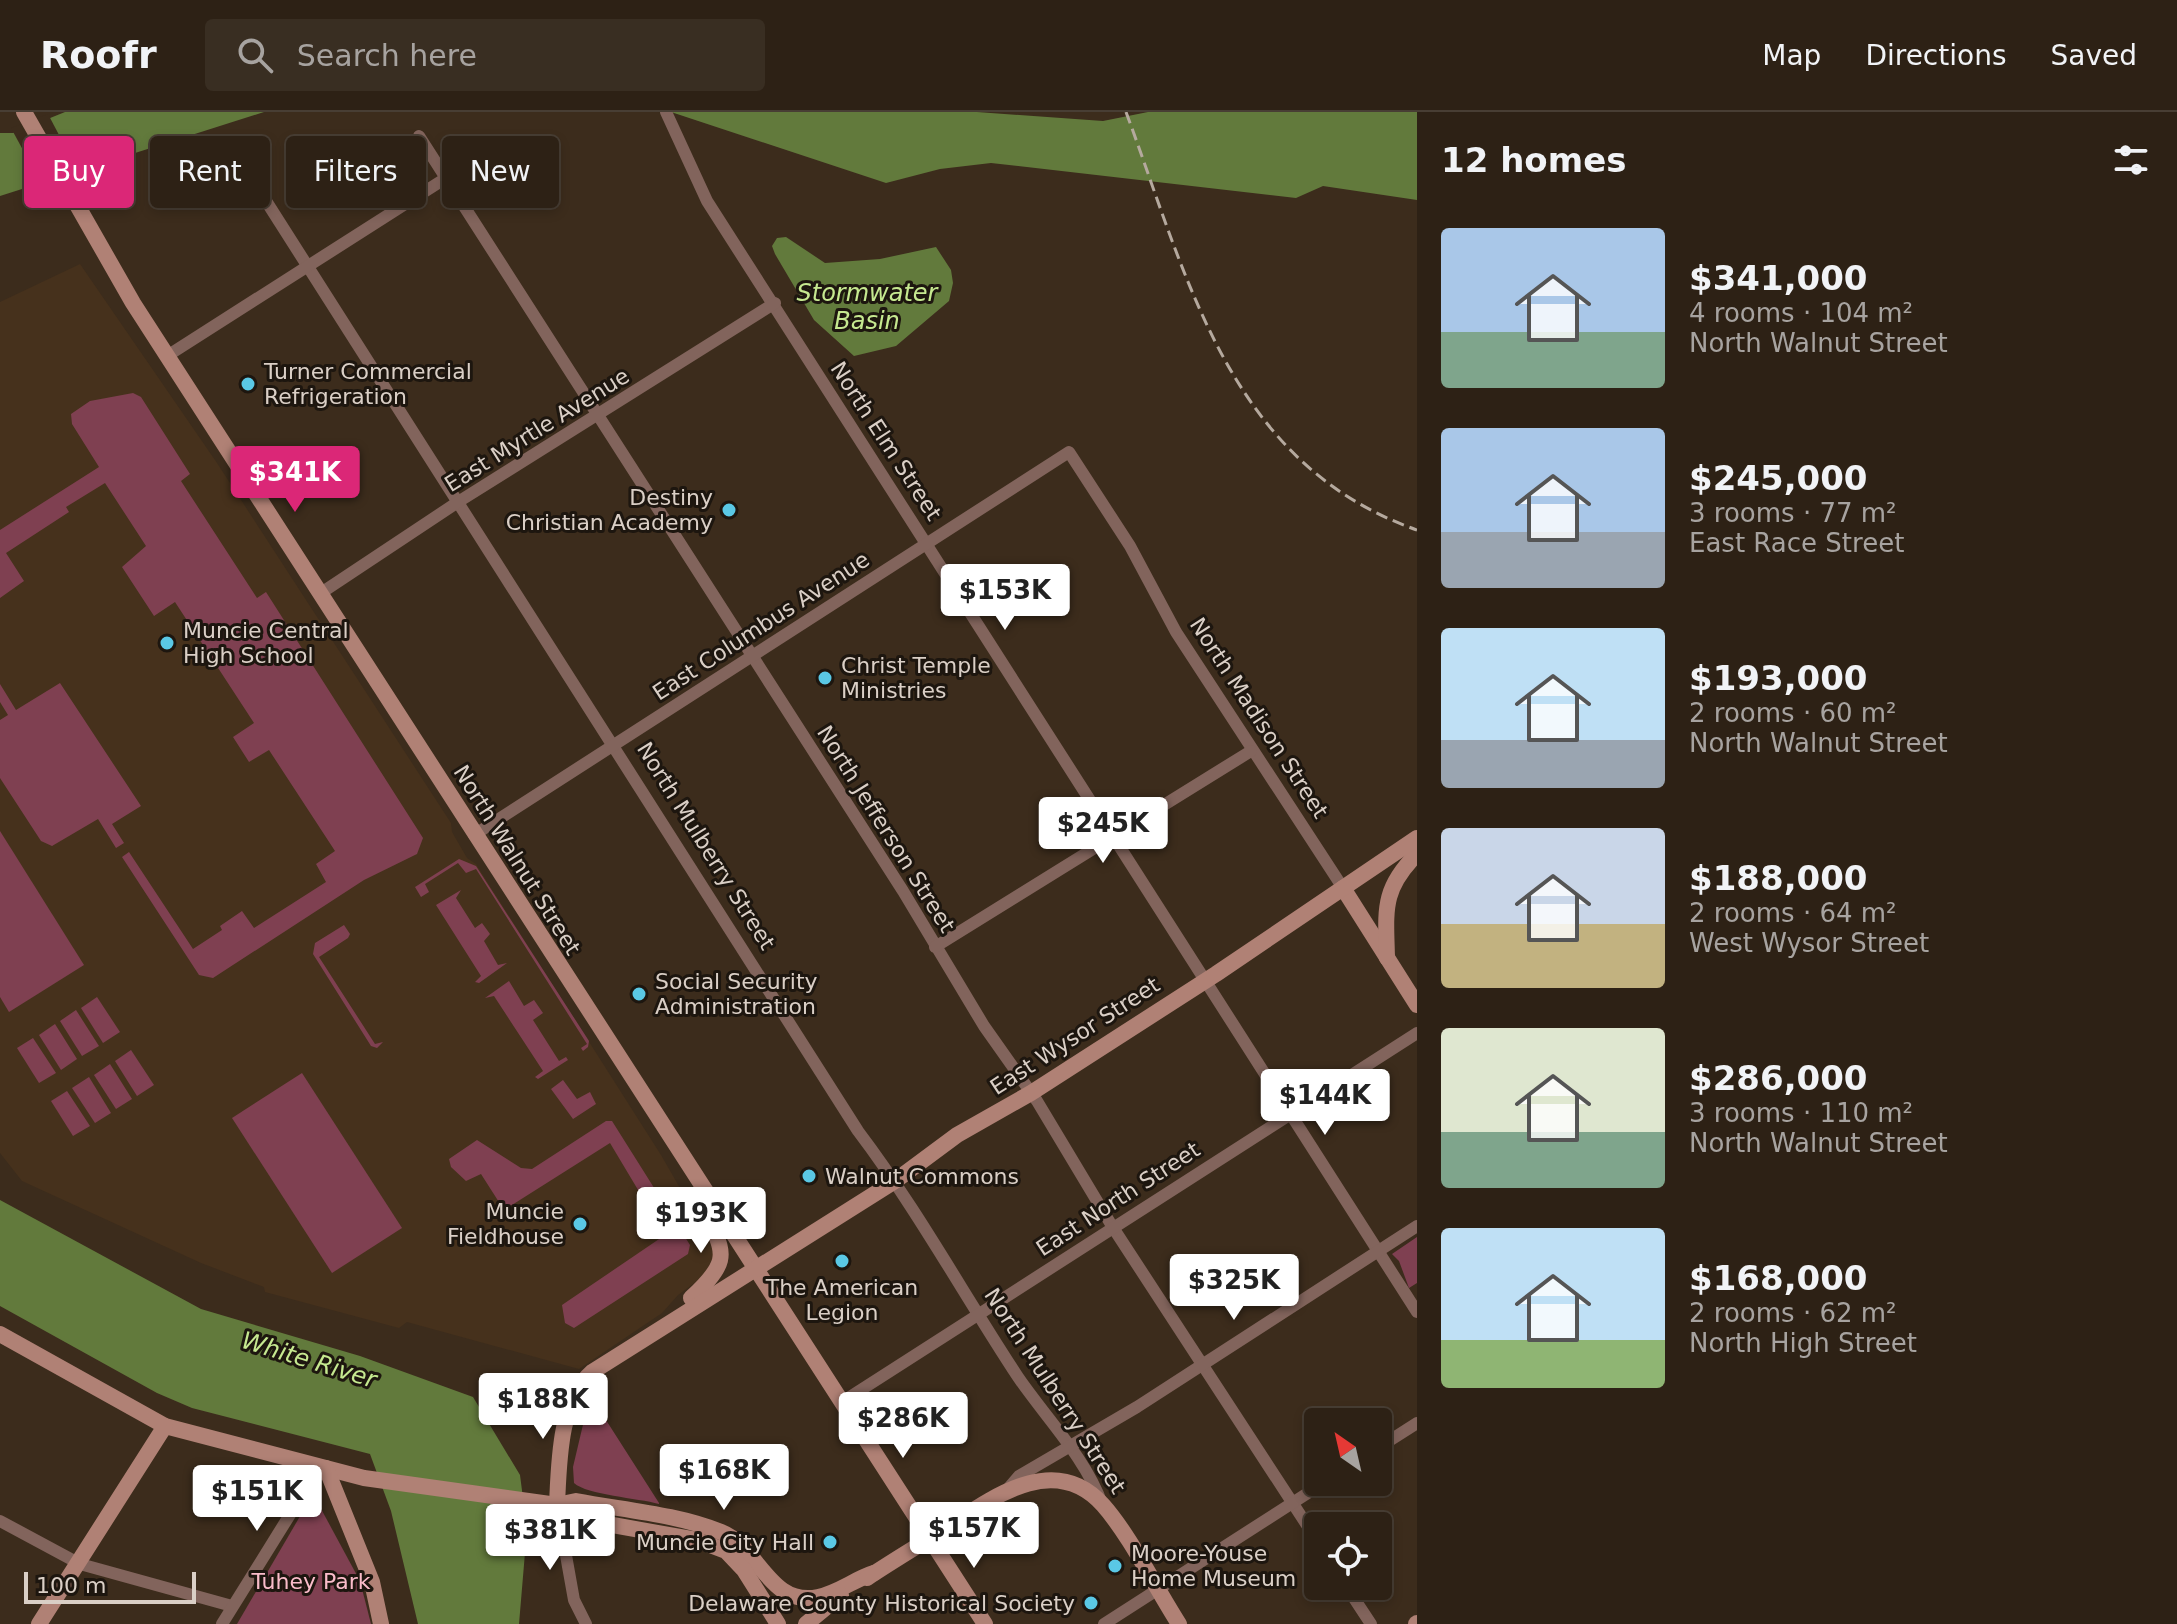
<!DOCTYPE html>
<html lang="en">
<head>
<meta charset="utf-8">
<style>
	body { margin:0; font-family:"DejaVu Sans",sans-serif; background:#392e22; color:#f1f3f6; height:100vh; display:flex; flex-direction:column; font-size:30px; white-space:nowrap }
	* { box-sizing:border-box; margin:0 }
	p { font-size:26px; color:#a7a3a0 }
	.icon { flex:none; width:44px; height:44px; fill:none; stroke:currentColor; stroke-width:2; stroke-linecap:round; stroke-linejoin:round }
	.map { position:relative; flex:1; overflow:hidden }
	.drawer { display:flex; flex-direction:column; background:#2d2115; width:760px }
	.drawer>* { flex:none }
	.banner { position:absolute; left:24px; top:24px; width:760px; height:72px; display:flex; gap:16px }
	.needle { width:52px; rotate:326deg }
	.buttons { position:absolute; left:1304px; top:1296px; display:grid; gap:16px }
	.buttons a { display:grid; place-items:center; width:88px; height:88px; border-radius:8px; background:#2d2115; box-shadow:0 4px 12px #0003,0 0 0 2px #483e34; font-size:40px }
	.scale { position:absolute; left:24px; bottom:20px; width:172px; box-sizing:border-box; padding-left:8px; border:4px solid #dacfc6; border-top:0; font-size:22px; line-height:28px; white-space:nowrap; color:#dacfc6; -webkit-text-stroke:6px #1d160f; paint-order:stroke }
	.price { position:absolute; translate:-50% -68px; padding:0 18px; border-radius:8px; background:#fff; color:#222; font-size:26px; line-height:52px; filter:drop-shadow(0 2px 4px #0008) }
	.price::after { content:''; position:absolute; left:50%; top:48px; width:24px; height:18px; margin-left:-12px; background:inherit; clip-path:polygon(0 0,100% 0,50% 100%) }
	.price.selected { background:#db2777; color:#fff }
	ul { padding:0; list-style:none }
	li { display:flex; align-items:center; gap:24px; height:200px; padding:0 24px }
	li span { display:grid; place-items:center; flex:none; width:224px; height:160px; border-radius:8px; color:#555 }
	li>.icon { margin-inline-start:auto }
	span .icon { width:96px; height:96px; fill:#fffc; stroke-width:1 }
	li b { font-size:34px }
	h2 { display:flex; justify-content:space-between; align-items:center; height:96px; padding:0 24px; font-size:34px }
	.tag { padding:0 28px; border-radius:8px; background:#2d2115; box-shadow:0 4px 12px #0003,0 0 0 2px #483e34; font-size:28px; line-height:72px }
	.tag.selected { background:#db2777; color:#fff }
	header { display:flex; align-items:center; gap:48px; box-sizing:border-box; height:112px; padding:0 40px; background:#2d2115; border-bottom:2px solid #483e34 }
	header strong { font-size:38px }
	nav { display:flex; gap:44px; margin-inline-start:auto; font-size:28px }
	.search { width:560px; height:72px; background:#392e22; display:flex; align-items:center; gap:20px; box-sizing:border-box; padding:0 28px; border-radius:8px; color:#a7a3a0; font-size:30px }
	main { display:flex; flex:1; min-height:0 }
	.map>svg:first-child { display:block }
	.built { fill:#46311c }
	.green { fill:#7f4051 }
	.water { fill:#627a3c }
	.pier { fill:#3c2c1c }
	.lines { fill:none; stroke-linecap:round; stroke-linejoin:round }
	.street { stroke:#82645c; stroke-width:12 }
	.secondary { stroke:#b08175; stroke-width:16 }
	.rail { stroke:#b5a99e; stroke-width:3; stroke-dasharray:12 6; stroke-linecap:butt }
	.poi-dot { fill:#5ac8e5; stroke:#1d160f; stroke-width:3 }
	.labels { text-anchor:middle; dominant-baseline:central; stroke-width:6; stroke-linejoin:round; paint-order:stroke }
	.poi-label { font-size:22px; fill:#dacfc6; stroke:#1d160f; text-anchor:start }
	.street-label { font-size:22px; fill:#dacfc6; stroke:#1d160f }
	.park-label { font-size:22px; fill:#fabcca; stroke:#1d160f }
	.water-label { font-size:24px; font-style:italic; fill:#c6e990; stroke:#1d160f }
</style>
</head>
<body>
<header>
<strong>Roofr</strong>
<div class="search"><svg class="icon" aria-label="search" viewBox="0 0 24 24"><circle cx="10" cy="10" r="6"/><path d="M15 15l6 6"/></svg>Search here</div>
<nav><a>Map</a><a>Directions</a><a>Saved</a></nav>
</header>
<main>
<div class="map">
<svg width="1417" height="1512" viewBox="0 0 1417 1512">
	<rect width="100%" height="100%" fill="#3c2c1c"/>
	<path class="built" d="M 80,152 L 217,351 L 451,711 L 452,720 L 467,746 L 476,752 L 661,1043 L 711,1130 L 714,1144 L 704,1164 L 678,1183 L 662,1201 L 579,1257 L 407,1210 L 399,1216 L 265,1180 L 264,1175 L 201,1151 L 22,1069 L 0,1041 L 0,190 Z"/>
	<g class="green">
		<path d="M 133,281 L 141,285 L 190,362 L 181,369 L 257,486 L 266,480 L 423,726 L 417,742 L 364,768 L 213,866 L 199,863 L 122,745 L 129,740 L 193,837 L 222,818 L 220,814 L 242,799 L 254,816 L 326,770 L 316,752 L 335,739 L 269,638 L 249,650 L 233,625 L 254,611 L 175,490 L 154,504 L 122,455 L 146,434 L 105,371 L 66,395 L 69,400 L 6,441 L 24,469 L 0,486 L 0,418 L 99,355 L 72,312 L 71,302 L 90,289 Z"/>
		<path d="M 60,571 L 141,694 L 112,712 L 124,731 L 116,736 L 98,707 L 52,734 L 41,729 L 0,666 L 0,608 L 8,603 L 0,590 L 0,572 L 16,598 Z"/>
		<path d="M 0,719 L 84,853 L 9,900 L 0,885 Z"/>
		<path d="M 459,747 L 476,754 L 589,929 L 588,935 L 583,939 L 581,936 L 587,932 L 476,757 L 466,761 L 458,751 L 425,772 L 429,780 L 421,785 L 415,775 Z"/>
		<path d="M 461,778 L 456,786 L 475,816 L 482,811 L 490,822 L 484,829 L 498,853 L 507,851 L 479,871 L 475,870 L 481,864 L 436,793 Z"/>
		<path d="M 344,813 L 350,822 L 348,826 L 319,845 L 375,932 L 383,930 L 377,936 L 371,934 L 313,842 L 315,831 Z"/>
		<path d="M 509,869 L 524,894 L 534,888 L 543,901 L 533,908 L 559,949 L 566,945 L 568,948 L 538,967 L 535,965 L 543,959 L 494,884 L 485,886 Z"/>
		<path d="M 97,885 L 120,920 L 103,931 L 81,896 Z"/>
		<path d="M 76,898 L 99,934 L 82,944 L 60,909 Z"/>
		<path d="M 55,912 L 77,947 L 61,958 L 39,923 Z"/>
		<path d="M 33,926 L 56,961 L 39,971 L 17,936 Z"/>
		<path d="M 131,938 L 154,973 L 137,984 L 115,949 Z"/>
		<path d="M 110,952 L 132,987 L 116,997 L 94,963 Z"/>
		<path d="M 302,961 L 402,1116 L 332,1161 L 232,1006 Z"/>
		<path d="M 89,965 L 111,1001 L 95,1011 L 72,976 Z"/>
		<path d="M 563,968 L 577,987 L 590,980 L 596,992 L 573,1007 L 551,977 Z"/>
		<path d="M 67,979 L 90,1014 L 73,1024 L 51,989 Z"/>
		<path d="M 606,1009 L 612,1009 L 690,1133 L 688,1142 L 574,1216 L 565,1211 L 562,1193 L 665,1123 L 610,1031 L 504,1098 L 481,1062 L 466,1069 L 451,1055 L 449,1047 L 477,1028 L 521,1056 L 532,1057 Z"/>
		<path d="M 1417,1125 L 1417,1171 L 1409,1176 L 1399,1149 L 1392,1142 Z"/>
		<path d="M 590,1283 L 659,1391 L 659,1392 C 638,1386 587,1383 574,1371 L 573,1355 Z"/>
		<path d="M 313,1382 L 360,1469 L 371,1512 L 237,1512 Z"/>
	</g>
	<g class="water">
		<path d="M 65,0 L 264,0 L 0,84 L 0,21 L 13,21 Z"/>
		<path d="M 671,0 L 977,0 L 1103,9 L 1148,0 L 1417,0 L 1417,88 L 1323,74 L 1296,86 L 991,51 L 940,57 L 886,71 Z"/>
		<path d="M 786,125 L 825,151 L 880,147 L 936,135 L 951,158 L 953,171 L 949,189 L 896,234 L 854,244 L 814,208 L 775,142 L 772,134 L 777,126 Z"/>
		<path d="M 0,1088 L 201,1197 L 360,1244 L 473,1285 L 520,1363 L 527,1417 L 519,1512 L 418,1512 L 391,1399 L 370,1342 L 192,1296 L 157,1281 L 0,1194 Z"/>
	</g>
	<path class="pier" d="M 48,2 L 79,61 L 42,73 L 11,16 Z"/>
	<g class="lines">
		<g class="street">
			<path d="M 666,0 L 707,89 L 1417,1200"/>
			<path d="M 419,24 L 903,779 L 984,914 L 1037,989 L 1112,1114 L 1318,1430"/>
			<path d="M 247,59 L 858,1019 C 917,1097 964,1183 1018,1265 C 1046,1306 1085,1345 1102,1392"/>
			<path d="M 167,244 L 446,66"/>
			<path d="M 321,481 L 458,390 L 775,191"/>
			<path d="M 474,723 L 1069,340 L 1130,434 L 1176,520 L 1343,776"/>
			<path d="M 935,835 L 1251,639"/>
			<path d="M 842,1290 L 1417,921"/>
			<path d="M 1378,1336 L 1417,1311"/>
			<path d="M 1007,1378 L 1019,1364 L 1137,1295 L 1417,1114"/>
			<path d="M 557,1393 L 574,1488 L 586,1512"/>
			<path d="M 0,1409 L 80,1452 L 232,1494"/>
			<path d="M 1346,1474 L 1371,1512"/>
			<path d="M 222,1512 L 309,1372 L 326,1356"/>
			<path d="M 1104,1512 L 1325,1370"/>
		</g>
		<g class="secondary">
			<path d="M 24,0 L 133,191 L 985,1512"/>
			<path d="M 1343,776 L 1417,893"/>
			<path d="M 1387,846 C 1386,799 1381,778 1417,742"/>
			<path d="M 691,1186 C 741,1140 716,1139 701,1081"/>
			<path d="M 0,1222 L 165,1314 L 364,1366 L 557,1393 L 576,1389 C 623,1398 677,1402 721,1420 C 759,1435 769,1495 818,1485 C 838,1481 855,1467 874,1461"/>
			<path d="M 326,1356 L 372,1470 L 381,1512"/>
			<path d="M 557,1393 C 559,1351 559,1289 592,1260 L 895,1069 L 957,1023 L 1031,981 L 1216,862 L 1417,726"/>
			<path d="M 557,1393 L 579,1407 L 697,1428 L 726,1439 L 744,1458 L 778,1512"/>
			<path d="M 867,1466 C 891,1450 916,1435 940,1420 C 988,1389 1053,1337 1103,1393 C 1129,1422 1157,1478 1179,1512"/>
			<path d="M 39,1512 L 165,1314"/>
			<path d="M 806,1512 L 841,1483"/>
			<path d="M 1416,1512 L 1417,1511"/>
		</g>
		<path class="rail" d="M 1126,0 C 1188,167 1229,352 1417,418"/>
	</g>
	<g class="poi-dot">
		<circle cx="248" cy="272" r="8"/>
		<circle cx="729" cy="398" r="8"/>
		<circle cx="167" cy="531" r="8"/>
		<circle cx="825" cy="566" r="8"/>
		<circle cx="639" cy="882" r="8"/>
		<circle cx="809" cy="1064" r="8"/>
		<circle cx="580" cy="1112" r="8"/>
		<circle cx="842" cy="1149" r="8"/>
		<circle cx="830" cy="1430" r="8"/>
		<circle cx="1115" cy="1454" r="8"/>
		<circle cx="1091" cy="1491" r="8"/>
	</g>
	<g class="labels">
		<g class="poi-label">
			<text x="264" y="259">Turner Commercial<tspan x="264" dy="25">Refrigeration</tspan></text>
			<text x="713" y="385" text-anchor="end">Destiny<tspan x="713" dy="25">Christian Academy</tspan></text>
			<text x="183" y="518">Muncie Central<tspan x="183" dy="25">High School</tspan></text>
			<text x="841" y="553">Christ Temple<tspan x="841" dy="25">Ministries</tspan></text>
			<text x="655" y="869">Social Security<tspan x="655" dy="25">Administration</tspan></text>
			<text x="825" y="1064">Walnut Commons</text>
			<text x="564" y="1099" text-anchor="end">Muncie<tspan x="564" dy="25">Fieldhouse</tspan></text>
			<text x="842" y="1175" text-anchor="middle">The American<tspan x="842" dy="25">Legion</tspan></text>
			<text x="814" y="1430" text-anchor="end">Muncie City Hall</text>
			<text x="1131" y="1441">Moore-Youse<tspan x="1131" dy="25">Home Museum</tspan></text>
			<text x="1075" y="1491" text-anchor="end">Delaware County Historical Society</text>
		</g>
		<g class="street-label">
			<text transform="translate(537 318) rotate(-32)">East Myrtle Avenue</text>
			<text transform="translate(886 329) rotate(57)">North Elm Street</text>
			<text transform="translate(761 514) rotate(-33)">East Columbus Avenue</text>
			<text transform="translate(1259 606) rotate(57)">North Madison Street</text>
			<text transform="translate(886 717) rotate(58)">North Jefferson Street</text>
			<text transform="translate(706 734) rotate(58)">North Mulberry Street</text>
			<text transform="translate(517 748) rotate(58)">North Walnut Street</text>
			<text transform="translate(1075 924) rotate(-33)">East Wysor Street</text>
			<text transform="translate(1118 1087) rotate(-33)">East North Street</text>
			<text transform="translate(1055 1279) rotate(57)">North Mulberry Street</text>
		</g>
		<g class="park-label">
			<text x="311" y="1469">Tuhey Park</text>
		</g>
		<g class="water-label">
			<text x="867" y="181">Stormwater<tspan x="867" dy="28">Basin</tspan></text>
			<text transform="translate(309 1248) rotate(17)">White River</text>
		</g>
	</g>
</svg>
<div class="buttons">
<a><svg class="needle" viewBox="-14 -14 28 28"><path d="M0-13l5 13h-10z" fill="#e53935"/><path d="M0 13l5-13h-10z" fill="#a7a3a0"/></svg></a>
<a><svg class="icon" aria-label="locate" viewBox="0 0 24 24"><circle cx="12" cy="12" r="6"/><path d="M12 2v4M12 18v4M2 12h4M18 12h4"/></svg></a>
</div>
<div class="scale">100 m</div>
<b class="price selected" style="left:295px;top:402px">$341K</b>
<b class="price" style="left:1005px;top:520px">$153K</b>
<b class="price" style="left:1103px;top:753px">$245K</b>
<b class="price" style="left:1325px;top:1025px">$144K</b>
<b class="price" style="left:701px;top:1143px">$193K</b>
<b class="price" style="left:1234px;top:1210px">$325K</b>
<b class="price" style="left:543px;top:1329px">$188K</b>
<b class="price" style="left:903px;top:1348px">$286K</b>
<b class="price" style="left:724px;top:1400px">$168K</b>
<b class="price" style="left:257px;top:1421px">$151K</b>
<b class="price" style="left:974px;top:1458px">$157K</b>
<b class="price" style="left:550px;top:1460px">$381K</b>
<div class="banner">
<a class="tag selected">Buy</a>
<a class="tag">Rent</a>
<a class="tag">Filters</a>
<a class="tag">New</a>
</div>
</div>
<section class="drawer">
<h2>12 homes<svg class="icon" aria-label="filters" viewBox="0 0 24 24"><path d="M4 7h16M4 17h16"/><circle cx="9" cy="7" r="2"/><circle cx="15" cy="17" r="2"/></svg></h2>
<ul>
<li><span style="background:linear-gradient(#a9c7e8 65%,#7fa58c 0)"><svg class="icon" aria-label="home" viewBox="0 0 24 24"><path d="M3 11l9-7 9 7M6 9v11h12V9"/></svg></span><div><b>$341,000</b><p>4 rooms · 104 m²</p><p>North Walnut Street</p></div></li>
<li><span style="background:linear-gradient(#a9c7e8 65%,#9aa5b1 0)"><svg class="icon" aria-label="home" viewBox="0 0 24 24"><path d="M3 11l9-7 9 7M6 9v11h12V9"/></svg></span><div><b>$245,000</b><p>3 rooms · 77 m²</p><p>East Race Street</p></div></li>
<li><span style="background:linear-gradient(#bfe0f5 70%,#9aa5b1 0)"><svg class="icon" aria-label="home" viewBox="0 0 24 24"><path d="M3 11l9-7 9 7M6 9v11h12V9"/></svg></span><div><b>$193,000</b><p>2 rooms · 60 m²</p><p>North Walnut Street</p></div></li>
<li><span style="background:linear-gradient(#c9d6e8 60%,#c2b280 0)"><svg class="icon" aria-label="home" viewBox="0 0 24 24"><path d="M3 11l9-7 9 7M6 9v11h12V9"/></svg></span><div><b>$188,000</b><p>2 rooms · 64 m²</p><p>West Wysor Street</p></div></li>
<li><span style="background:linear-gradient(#dfe7d0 65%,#7fa58c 0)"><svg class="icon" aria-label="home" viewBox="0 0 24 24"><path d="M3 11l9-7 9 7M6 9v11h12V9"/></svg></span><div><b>$286,000</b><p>3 rooms · 110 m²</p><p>North Walnut Street</p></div></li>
<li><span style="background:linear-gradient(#bfe0f5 70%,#8fb573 0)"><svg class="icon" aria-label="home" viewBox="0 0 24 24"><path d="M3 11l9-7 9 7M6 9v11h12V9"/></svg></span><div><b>$168,000</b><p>2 rooms · 62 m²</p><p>North High Street</p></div></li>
</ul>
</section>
</main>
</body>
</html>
